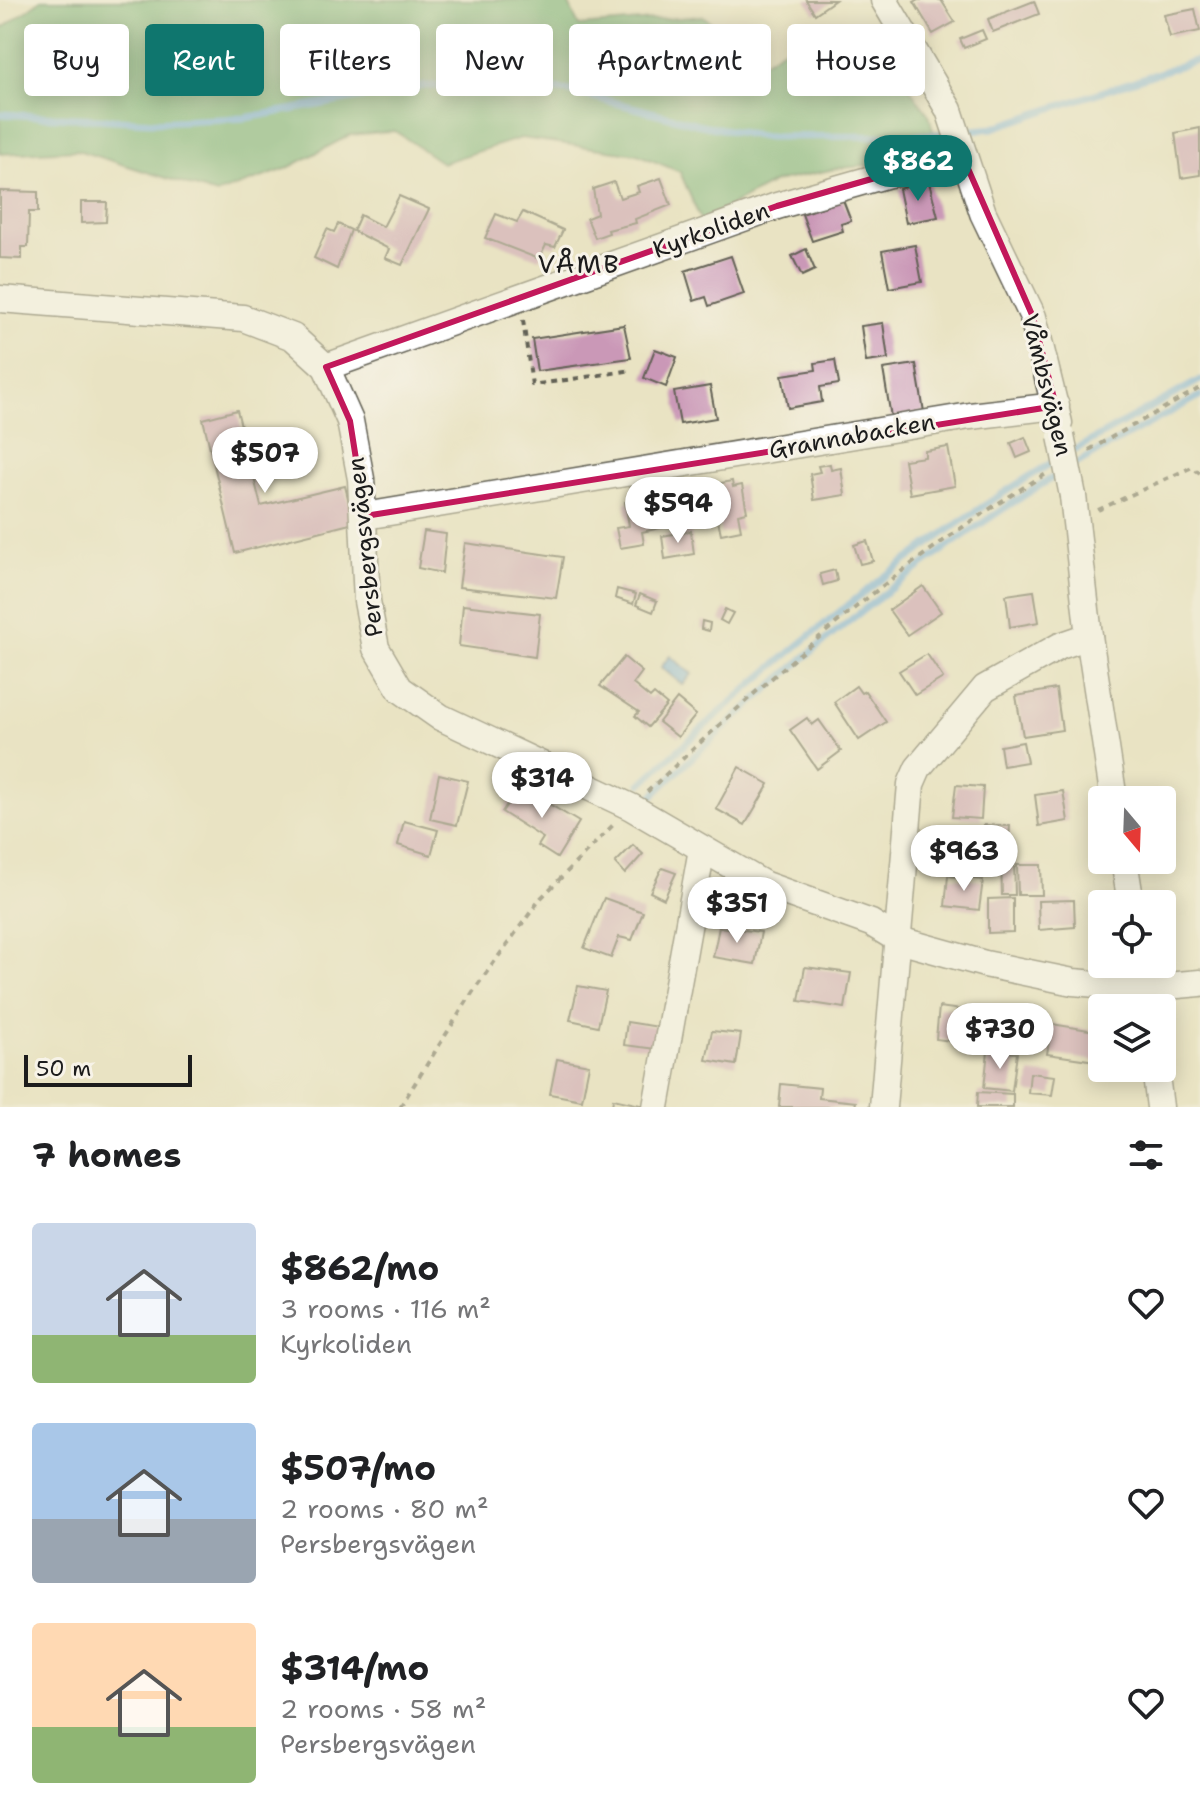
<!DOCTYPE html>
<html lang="en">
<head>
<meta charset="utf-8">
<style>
	body { margin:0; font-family:"Shantell Sans",sans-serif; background:#f2f2f2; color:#202124; height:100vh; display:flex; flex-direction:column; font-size:30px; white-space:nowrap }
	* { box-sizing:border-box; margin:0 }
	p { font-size:26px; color:#757577 }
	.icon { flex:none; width:44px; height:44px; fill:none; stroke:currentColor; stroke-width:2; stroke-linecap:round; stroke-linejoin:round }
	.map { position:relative; height:1107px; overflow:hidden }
	.sheet { display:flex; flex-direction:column; background:#fff; flex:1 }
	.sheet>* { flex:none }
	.top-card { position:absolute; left:24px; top:24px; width:1152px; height:72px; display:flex; gap:16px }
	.needle { width:52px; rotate:161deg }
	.fabs { position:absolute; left:1088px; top:786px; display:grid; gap:16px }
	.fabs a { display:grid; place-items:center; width:88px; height:88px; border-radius:8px; background:#fff; box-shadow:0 4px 20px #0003; font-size:40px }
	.scale { position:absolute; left:24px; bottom:20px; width:168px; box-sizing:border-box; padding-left:8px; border:4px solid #1c1c1c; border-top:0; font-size:22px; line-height:28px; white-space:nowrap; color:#1c1c1c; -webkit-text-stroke:6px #f7f3e8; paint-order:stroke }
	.price { position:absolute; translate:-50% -68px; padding:0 18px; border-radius:28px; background:#fff; color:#222; font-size:26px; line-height:52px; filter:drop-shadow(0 2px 4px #0008) }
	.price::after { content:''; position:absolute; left:50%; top:48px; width:24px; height:18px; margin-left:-12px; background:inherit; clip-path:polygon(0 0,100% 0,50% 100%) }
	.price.selected { background:#0f766e; color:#fff }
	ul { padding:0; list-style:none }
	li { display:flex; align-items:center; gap:24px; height:200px; padding:0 32px }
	li span { display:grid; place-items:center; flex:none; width:224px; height:160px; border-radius:8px; color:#555 }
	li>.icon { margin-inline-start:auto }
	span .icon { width:96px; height:96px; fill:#fffc; stroke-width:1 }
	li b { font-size:34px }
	h2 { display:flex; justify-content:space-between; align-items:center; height:96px; padding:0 32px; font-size:34px }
	.chip { padding:0 28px; border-radius:8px; background:#fff; box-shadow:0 4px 20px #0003; font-size:28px; line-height:72px }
	.chip.selected { background:#0f766e; color:#fff }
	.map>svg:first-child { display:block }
	.forest { fill:#6aae73; stroke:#436548; stroke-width:2 }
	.water { fill:#71aee3; stroke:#466580; stroke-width:2 }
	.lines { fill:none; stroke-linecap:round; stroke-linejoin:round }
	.stream { stroke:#71aee3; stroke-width:7 }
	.building { fill:#ca98b7 }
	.street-casing { stroke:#646256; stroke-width:29 }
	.path { stroke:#646256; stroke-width:4; stroke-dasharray:6 6; stroke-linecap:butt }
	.street { stroke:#fff; stroke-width:26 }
	.street-bridge-casing { stroke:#646256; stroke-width:29; stroke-linecap:butt }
	.street-bridge { stroke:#fff; stroke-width:26 }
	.marked { fill:none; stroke:#c2185b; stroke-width:6; stroke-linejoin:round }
	.labels { text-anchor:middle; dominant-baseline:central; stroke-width:6; stroke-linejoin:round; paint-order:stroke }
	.street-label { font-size:24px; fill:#1c1c1c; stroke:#f7f3e8 }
	.neighbourhood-label { font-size:26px; letter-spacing:2px; fill:#1c1c1c; stroke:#f7f3e8 }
</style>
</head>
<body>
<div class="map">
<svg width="1200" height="1107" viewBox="0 0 1200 1107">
	<rect width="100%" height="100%" fill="#f7f3e8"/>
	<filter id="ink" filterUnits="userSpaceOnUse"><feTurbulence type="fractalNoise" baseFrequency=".0125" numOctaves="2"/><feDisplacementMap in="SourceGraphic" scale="16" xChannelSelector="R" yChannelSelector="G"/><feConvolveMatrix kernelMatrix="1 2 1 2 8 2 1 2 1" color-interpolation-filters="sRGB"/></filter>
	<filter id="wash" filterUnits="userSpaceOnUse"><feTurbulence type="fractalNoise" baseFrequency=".006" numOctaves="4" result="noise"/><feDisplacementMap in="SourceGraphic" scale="32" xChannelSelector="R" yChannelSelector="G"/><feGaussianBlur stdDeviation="1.8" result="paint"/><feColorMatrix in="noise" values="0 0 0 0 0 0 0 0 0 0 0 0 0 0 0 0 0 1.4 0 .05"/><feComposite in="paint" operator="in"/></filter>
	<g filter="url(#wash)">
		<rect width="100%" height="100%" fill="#e9e3c3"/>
		<path class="forest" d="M 41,0 L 567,0 L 579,26 L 703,16 L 763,62 L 794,42 L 810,43 L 840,62 L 905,82 L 929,115 L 941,160 L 840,168 L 775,182 L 701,221 L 680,172 L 637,154 L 521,138 L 442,163 L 395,131 L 350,135 L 286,169 L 216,194 L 77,150 L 0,154 L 0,30 Z"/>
		<path class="water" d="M 670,656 L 692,674 L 683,685 L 661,667 Z"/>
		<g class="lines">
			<g class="stream">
				<path d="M 0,114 L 153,122 L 245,118 L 423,86 L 508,85 L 570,91 L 701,125 L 764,137 L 913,136 L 949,133"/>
				<path d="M 962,131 L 993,128 L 1200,59"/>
				<path d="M 1069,453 L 1200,380"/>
				<path d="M 1072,466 L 1200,396"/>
				<path d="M 641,784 C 772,663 904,551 1058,459"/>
				<path d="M 651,797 C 777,674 911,563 1062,472"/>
			</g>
		</g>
		<g id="blocks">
			<g class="building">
				<path d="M 806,0 L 835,0 L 815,14 Z"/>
				<path d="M 918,0 L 941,0 L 955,22 L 933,34 L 914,2 Z"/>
				<path d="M 1034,1 L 1039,14 L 993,32 L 988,19 Z"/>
				<path d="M 1195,9 L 1200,31 L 1170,37 L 1164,15 Z"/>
				<path d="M 982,30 L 986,39 L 964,48 L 960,39 Z"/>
				<path d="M 1200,128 L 1200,175 L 1181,178 L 1175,133 Z"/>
				<path d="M 661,178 L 671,205 L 635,219 L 636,223 L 608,230 L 609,233 L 595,238 L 587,218 L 597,214 L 593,189 L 614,182 L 620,198 L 639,192 L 637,186 Z"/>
				<path d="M 929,182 L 938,217 L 906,223 L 899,189 Z"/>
				<path d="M 0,191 L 38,192 L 38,212 L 29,212 L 28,247 L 22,247 L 22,259 L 0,258 Z"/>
				<path d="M 399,196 L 429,209 L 402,265 L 385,258 L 389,249 L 353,231 L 360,215 L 383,227 Z"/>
				<path d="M 843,200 L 851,221 L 841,224 L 843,231 L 812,241 L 802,214 Z"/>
				<path d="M 81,202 L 107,202 L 106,222 L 81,223 Z"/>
				<path d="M 523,212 L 563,230 L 555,247 L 546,245 L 539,259 L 485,238 L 496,214 L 517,222 Z"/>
				<path d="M 338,224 L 351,230 L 337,269 L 314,258 L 327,229 L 334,232 Z"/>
				<path d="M 915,245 L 922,282 L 889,288 L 882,251 Z"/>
				<path d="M 806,249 L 815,270 L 802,276 L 792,256 Z"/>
				<path d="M 731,256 L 744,294 L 709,306 L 706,297 L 694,301 L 685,271 Z"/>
				<path d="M 883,323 L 888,359 L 866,362 L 861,326 Z"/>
				<path d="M 624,325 L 631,358 L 537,371 L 532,339 Z"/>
				<path d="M 655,349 L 677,357 L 666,387 L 644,378 Z"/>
				<path d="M 835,360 L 839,384 L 820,387 L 822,402 L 788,408 L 782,375 L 816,370 L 815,363 Z"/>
				<path d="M 916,364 L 924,412 L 891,417 L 883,369 Z"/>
				<path d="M 710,386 L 716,418 L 680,424 L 674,392 Z"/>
				<path d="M 237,410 L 261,506 L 345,486 L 354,523 L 235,553 L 203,419 Z"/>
				<path d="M 1025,437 L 1031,452 L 1017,458 L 1011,443 Z"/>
				<path d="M 948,447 L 955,486 L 910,494 L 904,460 L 925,457 L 925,451 Z"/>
				<path d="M 830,464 L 831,470 L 841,468 L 845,495 L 814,500 L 810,474 L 820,472 L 818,466 Z"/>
				<path d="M 732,481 L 733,487 L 742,485 L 747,512 L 738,514 L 741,530 L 721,534 L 718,520 L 703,523 L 699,501 L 714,498 L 713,491 L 722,489 L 721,483 Z"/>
				<path d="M 658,496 L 660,509 L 666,508 L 669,526 L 642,532 L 644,544 L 620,548 L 616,528 L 629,526 L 625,502 Z"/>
				<path d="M 424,531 L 446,534 L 442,573 L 418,568 Z"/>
				<path d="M 691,531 L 694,554 L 665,559 L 662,536 Z"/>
				<path d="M 867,541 L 873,561 L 860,564 L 854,545 Z"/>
				<path d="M 465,543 L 563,557 L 556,598 L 459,587 Z"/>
				<path d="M 835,570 L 837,581 L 823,585 L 820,574 Z"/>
				<path d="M 923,586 L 941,612 L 907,635 L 889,610 Z"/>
				<path d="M 617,589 L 636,594 L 633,604 L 615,598 Z"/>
				<path d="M 1034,591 L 1039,622 L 1010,627 L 1006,595 Z"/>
				<path d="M 640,594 L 657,601 L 653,612 L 636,605 Z"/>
				<path d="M 463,605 L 540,614 L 535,657 L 459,646 Z"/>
				<path d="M 725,609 L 733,613 L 727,624 L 720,620 Z"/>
				<path d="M 702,621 L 710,623 L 709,631 L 701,629 Z"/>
				<path d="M 927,654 L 943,678 L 915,695 L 899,671 Z"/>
				<path d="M 624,657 L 642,672 L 633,684 L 650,698 L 654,694 L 667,705 L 648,727 L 635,716 L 639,712 L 600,686 Z"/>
				<path d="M 856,686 L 861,693 L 865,691 L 886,722 L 859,740 L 834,702 Z"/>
				<path d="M 1056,689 L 1062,730 L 1023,736 L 1016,696 Z"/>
				<path d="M 677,699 L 696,715 L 678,737 L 659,722 Z"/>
				<path d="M 807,718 L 812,725 L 819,720 L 841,751 L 817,769 L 790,730 Z"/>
				<path d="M 1023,742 L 1027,762 L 1003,766 L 1000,746 Z"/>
				<path d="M 739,767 L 769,784 L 745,825 L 716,809 Z"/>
				<path d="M 439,774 L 468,781 L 457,825 L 430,819 Z"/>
				<path d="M 956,785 L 983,787 L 981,819 L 952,817 Z"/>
				<path d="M 519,786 L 579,822 L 557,858 L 538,846 L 543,838 L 502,812 Z"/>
				<path d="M 1063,791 L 1068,821 L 1039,826 L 1035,795 Z"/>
				<path d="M 404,821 L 438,830 L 431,855 L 398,845 Z"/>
				<path d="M 984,825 L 1010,826 L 1008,852 L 982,850 Z"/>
				<path d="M 633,845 L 643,854 L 625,874 L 615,863 Z"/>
				<path d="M 1001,859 L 1014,860 L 1015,895 L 1002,895 Z"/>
				<path d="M 1017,865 L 1041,865 L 1042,895 L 1018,895 Z"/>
				<path d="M 662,868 L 676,873 L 664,899 L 650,892 Z"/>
				<path d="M 948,876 L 983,880 L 979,910 L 945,906 Z"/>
				<path d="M 604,898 L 643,912 L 632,940 L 619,937 L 611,958 L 584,948 Z"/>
				<path d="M 1013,898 L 1013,932 L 988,933 L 988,899 Z"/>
				<path d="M 1074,900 L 1075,927 L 1039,930 L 1038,901 Z"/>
				<path d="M 719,927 L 761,932 L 755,964 L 713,957 Z"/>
				<path d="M 805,967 L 851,973 L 845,1008 L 799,1001 Z"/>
				<path d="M 578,986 L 606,991 L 598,1026 L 570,1020 Z"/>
				<path d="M 939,1007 L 984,1013 L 980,1045 L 936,1039 Z"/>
				<path d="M 627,1022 L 659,1027 L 656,1049 L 624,1045 Z"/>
				<path d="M 1052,1024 L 1101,1032 L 1096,1061 L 1047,1054 Z"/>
				<path d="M 712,1031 L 741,1034 L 736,1065 L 706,1060 Z"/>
				<path d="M 988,1051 L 1017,1053 L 1012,1091 L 984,1088 Z"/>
				<path d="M 557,1059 L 589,1065 L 582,1100 L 550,1094 Z"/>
				<path d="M 1030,1073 L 1055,1076 L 1052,1095 L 1028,1093 Z"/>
				<path d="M 781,1084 L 820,1088 L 819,1098 L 856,1102 L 855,1107 L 779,1107 Z"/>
				<path d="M 978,1092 L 1013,1094 L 1013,1107 L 977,1107 Z"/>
				<path d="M 613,1099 L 645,1106 L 645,1107 L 612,1107 Z"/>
			</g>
		</g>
	</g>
	<g filter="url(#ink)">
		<use href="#blocks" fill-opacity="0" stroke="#646256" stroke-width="2"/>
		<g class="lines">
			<defs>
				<g id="street">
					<path d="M 884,0 L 949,110 L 983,213 L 1033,317 L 1059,423"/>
					<path d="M 0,299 L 243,318 L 293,337 L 326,367 L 350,421 L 361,479 L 367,601 L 376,648 L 400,689 L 440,717 L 631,807 L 765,885 L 871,923 L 899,940 L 985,964 L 1073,982 L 1144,988 L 1200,983"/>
					<path d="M 326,367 L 777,206 L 889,174 L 966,164"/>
					<path d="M 1073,496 L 1089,636 L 1114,800"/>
					<path d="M 365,516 L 970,416 L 1056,406"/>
					<path d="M 1124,860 L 1131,904"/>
					<path d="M 1140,964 L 1146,1008"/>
					<path d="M 1155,1068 L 1160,1107"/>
					<path d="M 656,1107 L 702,849"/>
					<path d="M 883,1107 L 911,784 L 918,768 L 985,688 L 1060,646 L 1089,636"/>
				</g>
			</defs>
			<use href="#street" class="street-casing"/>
			<g class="path">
				<path d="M 523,320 L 532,385 L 633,370"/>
				<path d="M 1089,450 L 1200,388"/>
				<path d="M 1098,510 L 1192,467 L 1200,473"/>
				<path d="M 647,792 C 772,675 898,561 1046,474"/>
				<path d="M 400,1107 L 476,987 L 541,898 L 615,823"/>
			</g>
			<use href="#street" class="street"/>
			<defs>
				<path id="street-bridge" d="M 1061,436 L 1073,496"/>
			</defs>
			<use href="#street-bridge" class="street-bridge-casing"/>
			<use href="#street-bridge" class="street-bridge"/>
		</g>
	</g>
	<path d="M0 0H1200V1107H0ZM 966,164 L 1033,317 L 1056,406 L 365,516 L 350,421 L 326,367 L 777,206 L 889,174 Z" fill="#e9e3c3" fill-opacity=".55" fill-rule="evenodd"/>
	<path class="marked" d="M 966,164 L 1033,317 L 1056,406 L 365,516 L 350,421 L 326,367 L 777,206 L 889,174 Z"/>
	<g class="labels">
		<g class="street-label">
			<text transform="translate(711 230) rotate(-20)">Kyrkoliden</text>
			<text transform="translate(1047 385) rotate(76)">Våmbsvägen</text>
			<text transform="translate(852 436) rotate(-10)">Grannabacken</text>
			<text transform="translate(365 547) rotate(-96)">Persbergsvägen</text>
		</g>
		<g class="neighbourhood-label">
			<text x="579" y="263">VÅMB</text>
		</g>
	</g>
</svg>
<div class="fabs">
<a><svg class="needle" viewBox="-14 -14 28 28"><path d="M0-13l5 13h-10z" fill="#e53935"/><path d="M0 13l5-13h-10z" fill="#757577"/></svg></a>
<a><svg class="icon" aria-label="locate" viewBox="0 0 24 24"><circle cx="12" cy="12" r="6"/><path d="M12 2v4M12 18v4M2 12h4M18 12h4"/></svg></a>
<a><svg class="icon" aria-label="layers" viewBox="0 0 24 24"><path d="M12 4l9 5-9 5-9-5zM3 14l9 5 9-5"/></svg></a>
</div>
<div class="scale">50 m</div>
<b class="price selected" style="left:918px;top:203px">$862</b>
<b class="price" style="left:265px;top:495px">$507</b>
<b class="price" style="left:678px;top:545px">$594</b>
<b class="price" style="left:542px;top:820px">$314</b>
<b class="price" style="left:964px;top:893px">$963</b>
<b class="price" style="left:737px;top:945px">$351</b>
<b class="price" style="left:1000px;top:1071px">$730</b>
<div class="top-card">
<a class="chip">Buy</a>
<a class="chip selected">Rent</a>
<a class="chip">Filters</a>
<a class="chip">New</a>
<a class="chip">Apartment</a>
<a class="chip">House</a>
</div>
</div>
<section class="sheet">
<h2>7 homes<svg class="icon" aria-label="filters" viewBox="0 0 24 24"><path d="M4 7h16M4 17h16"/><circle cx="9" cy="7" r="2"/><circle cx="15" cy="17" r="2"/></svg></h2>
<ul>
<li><span style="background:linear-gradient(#c9d6e8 70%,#8fb573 0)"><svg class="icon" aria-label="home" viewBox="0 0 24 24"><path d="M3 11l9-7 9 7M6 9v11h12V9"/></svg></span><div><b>$862/mo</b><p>3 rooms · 116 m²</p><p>Kyrkoliden</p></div><svg class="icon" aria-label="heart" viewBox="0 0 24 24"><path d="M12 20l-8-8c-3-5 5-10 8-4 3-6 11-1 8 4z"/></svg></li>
<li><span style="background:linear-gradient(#a9c7e8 60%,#9aa5b1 0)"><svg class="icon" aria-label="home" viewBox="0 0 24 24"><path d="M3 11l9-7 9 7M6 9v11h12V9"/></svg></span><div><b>$507/mo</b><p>2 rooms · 80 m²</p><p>Persbergsvägen</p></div><svg class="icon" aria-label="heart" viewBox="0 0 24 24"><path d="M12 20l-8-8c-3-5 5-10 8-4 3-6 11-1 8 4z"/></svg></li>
<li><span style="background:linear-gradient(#ffd9b3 65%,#8fb573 0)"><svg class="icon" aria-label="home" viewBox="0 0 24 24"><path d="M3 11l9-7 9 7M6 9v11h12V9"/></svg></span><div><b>$314/mo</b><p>2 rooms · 58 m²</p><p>Persbergsvägen</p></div><svg class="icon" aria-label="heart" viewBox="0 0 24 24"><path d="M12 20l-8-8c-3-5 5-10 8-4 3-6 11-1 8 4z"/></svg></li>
</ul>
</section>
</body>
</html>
